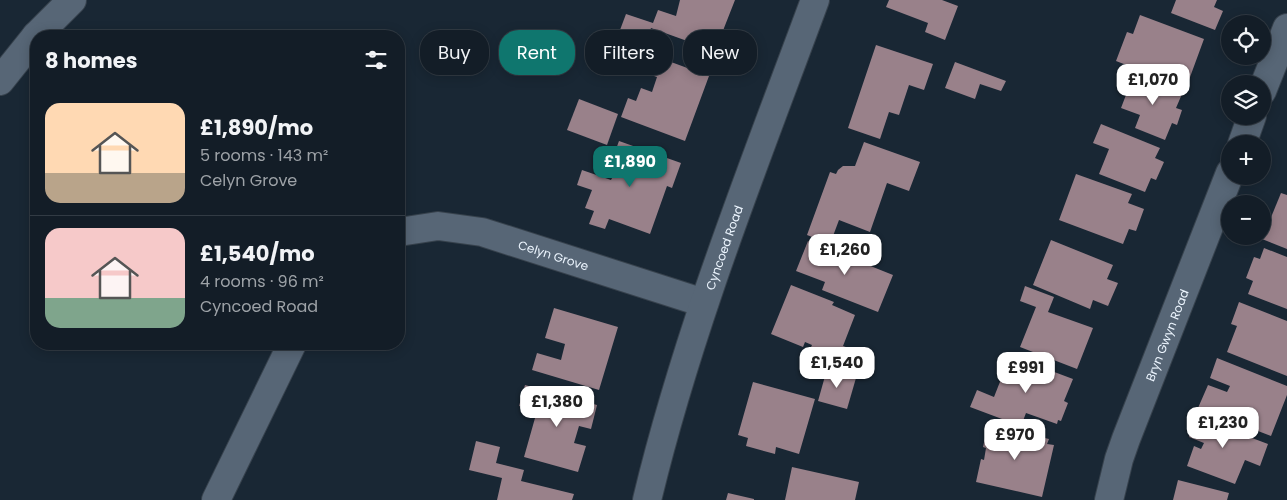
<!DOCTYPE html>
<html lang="en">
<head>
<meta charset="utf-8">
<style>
	body { margin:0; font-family:Poppins,sans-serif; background:#1c262f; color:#f1f3f6; height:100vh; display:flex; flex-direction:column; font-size:19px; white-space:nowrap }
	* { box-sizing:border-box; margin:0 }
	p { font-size:16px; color:#9da2a7 }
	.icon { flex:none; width:28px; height:28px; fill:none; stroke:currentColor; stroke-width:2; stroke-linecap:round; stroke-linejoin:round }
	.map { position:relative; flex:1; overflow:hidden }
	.drawer { position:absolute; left:30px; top:30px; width:375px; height:320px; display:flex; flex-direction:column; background:#131d27; border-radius:20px; box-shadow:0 2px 12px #0003,0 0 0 1px #323b44 }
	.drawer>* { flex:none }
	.banner { position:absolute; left:420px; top:30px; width:475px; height:45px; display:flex; gap:10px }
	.tools { position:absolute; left:1221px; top:15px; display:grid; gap:10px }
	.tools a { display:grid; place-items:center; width:50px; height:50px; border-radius:50%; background:#131d27; box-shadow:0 2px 12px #0003,0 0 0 1px #323b44; font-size:25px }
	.price { position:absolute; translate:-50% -42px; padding:0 11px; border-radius:10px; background:#fff; color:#222; font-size:16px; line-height:32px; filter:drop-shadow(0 1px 2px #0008) }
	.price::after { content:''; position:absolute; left:50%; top:30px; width:15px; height:11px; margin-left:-8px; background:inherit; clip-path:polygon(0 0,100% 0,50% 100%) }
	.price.current { background:#0f766e; color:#fff }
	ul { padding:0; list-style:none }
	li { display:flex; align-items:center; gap:15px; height:125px; padding:0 15px }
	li+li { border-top:1px solid #323b44 }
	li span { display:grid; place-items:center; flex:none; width:140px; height:100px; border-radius:15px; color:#555 }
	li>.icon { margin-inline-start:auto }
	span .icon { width:60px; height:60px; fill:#fffc; stroke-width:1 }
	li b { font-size:21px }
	h2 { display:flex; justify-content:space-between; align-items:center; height:60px; padding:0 15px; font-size:21px }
	.tag { padding:0 18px; border-radius:20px; background:#131d27; box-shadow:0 2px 12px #0003,0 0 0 1px #323b44; font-size:18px; line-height:45px }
	.tag.current { background:#0f766e; color:#fff }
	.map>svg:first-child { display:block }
	.building { fill:#99818a }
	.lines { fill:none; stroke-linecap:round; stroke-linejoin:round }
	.street-casing { stroke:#37424d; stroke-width:30 }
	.secondary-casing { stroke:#37424d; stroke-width:30 }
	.street { stroke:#576676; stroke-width:28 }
	.secondary { stroke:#576676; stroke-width:28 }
	.labels { text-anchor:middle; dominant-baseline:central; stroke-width:4.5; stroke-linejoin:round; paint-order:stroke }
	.street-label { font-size:12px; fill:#ecf5fe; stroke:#192734 }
</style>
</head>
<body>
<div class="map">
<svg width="1287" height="500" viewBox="0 0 1287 500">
	<rect width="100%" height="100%" fill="#192734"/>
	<g class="building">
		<path d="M 680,0 L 735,0 L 715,51 L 651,28 L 641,56 L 614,46 L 626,14 L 653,23 L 658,10 L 676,16 Z"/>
		<path d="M 889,0 L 942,0 L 958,6 L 945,40 L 925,32 L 928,23 L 886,7 Z"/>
		<path d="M 1176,0 L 1217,0 L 1214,7 L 1223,11 L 1215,30 L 1171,13 Z"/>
		<path d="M 1140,15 L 1204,39 L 1186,88 L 1116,61 L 1127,32 L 1133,34 Z"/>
		<path d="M 876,45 L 933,64 L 924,90 L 909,85 L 899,115 L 889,112 L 880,139 L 848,128 Z"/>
		<path d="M 644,52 L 709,76 L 685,141 L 621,117 L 628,98 L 636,101 L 641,88 L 652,92 L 657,77 L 637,70 Z"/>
		<path d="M 955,62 L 1006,81 L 1001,91 L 980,84 L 975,99 L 945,88 Z"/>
		<path d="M 1134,74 L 1182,94 L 1176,108 L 1182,110 L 1177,125 L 1172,123 L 1165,140 L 1135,128 L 1140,115 L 1121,108 Z"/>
		<path d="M 579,99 L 618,114 L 607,145 L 567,130 Z"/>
		<path d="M 1101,124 L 1160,148 L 1155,158 L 1164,162 L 1156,180 L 1151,178 L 1145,192 L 1099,174 L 1109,149 L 1093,143 Z"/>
		<path d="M 619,141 L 681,163 L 672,188 L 667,186 L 650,234 L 609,219 L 605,229 L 589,224 L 594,211 L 585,208 L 592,190 L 577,185 L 582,170 L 611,180 L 614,174 L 608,171 Z"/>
		<path d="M 864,142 L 920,162 L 909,191 L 887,183 L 870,232 L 839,220 L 830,244 L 807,235 L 830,172 L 836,174 L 838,170 L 843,166 L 855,166 Z"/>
		<path d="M 1076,174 L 1132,194 L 1128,203 L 1144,209 L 1136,231 L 1129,229 L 1123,244 L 1059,220 Z"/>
		<path d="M 1281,193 L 1287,195 L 1287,249 L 1262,239 Z"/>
		<path d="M 1051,240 L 1113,265 L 1107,279 L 1118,283 L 1108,306 L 1093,300 L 1090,309 L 1033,285 Z"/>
		<path d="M 808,241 L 893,275 L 878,312 L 822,290 L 825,282 L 796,271 Z"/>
		<path d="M 1264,248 L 1287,257 L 1287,309 L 1248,294 L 1253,281 L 1246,278 L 1254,257 L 1260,259 Z"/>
		<path d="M 791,285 L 834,302 L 832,305 L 855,315 L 843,346 L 860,352 L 851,375 L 806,358 L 812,345 L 805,342 L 803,347 L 771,334 Z"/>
		<path d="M 1025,286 L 1054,297 L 1048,312 L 1093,328 L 1077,369 L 1020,347 L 1036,307 L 1020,301 Z"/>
		<path d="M 1239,302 L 1287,321 L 1287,376 L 1227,352 L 1237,326 L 1231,324 Z"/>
		<path d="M 554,308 L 618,327 L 599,390 L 532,370 L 537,353 L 561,360 L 565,344 L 545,338 Z"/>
		<path d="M 1017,358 L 1073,379 L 1064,401 L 1068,403 L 1061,421 L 1058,420 L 1057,424 L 1026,413 L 1021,426 L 970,407 L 977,390 L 994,397 L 1007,364 L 1013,367 Z"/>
		<path d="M 1217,358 L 1287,386 L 1287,395 L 1271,436 L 1198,408 L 1208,385 L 1227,392 L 1230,386 L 1210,378 Z"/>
		<path d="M 827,369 L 856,378 L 847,409 L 818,401 Z"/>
		<path d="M 753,382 L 815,399 L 799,454 L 776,447 L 775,454 L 746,446 L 748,438 L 738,435 Z"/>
		<path d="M 525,385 L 597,405 L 591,429 L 579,426 L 574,443 L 586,446 L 578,472 L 524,457 L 537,411 L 519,406 Z"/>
		<path d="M 1197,414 L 1253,435 L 1252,438 L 1268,444 L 1260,466 L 1245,460 L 1235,484 L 1187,466 L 1194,446 L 1201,449 L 1204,443 L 1189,437 Z"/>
		<path d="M 988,424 L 1049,439 L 1047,444 L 1054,445 L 1042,497 L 976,482 L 981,459 L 984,460 L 986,448 L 983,447 Z"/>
		<path d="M 476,441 L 500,447 L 496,463 L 524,470 L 521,481 L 574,494 L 572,500 L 497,500 L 502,478 L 469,470 Z"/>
		<path d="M 792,467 L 859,482 L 855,500 L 785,500 Z"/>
		<path d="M 1178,480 L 1229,493 L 1227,500 L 1173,500 Z"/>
		<path d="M 728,493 L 754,499 L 754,500 L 726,500 Z"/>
	</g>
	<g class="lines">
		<defs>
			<g id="street">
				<path d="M 36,36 L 72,0"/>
				<path d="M 0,81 L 36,36"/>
				<path d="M 1262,91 L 1287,28"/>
				<path d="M 1242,144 L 1252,116"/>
				<path id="s1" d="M 399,232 L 438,226 L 482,232 L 704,303"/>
				<path d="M 216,500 L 292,344"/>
				<path id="s2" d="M 1109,500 L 1119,459 L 1126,439 L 1230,173"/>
			</g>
			<g id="secondary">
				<path id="s3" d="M 647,500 C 688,329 754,165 815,0"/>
			</g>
		</defs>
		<use href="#street" class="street-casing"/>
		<use href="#secondary" class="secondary-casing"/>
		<use href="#street" class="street"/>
		<use href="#secondary" class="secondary"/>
	</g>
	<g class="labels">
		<g class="street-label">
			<text stroke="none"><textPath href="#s3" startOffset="264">Cyncoed Road</textPath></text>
			<text stroke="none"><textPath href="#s1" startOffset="159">Celyn Grove</textPath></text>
			<text stroke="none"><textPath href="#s2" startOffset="175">Bryn Gwyn Road</textPath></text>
		</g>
	</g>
</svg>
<div class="tools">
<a><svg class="icon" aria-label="locate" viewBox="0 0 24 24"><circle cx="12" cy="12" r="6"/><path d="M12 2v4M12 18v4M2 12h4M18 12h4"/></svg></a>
<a><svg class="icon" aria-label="layers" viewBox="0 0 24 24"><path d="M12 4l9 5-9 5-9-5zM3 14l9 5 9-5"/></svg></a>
<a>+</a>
<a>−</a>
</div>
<b class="price" style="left:1153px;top:106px">£1,070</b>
<b class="price current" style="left:630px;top:188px">£1,890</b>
<b class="price" style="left:845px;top:276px">£1,260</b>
<b class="price" style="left:837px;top:389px">£1,540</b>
<b class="price" style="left:1026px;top:394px">£991</b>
<b class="price" style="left:557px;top:428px">£1,380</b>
<b class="price" style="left:1223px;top:449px">£1,230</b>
<b class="price" style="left:1015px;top:461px">£970</b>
<div class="banner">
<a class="tag">Buy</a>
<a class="tag current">Rent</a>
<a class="tag">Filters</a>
<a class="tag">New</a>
</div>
<section class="drawer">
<h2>8 homes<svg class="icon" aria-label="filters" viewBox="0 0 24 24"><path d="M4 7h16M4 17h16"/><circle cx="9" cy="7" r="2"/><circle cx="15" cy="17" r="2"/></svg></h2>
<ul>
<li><span style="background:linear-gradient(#ffd9b3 70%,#b9a48a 0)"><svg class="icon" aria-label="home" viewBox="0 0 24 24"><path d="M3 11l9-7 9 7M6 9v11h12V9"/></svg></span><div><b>£1,890/mo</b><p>5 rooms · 143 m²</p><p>Celyn Grove</p></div></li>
<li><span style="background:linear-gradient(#f6c9c9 70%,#7fa58c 0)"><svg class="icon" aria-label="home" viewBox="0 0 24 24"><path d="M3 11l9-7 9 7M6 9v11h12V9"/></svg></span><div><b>£1,540/mo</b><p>4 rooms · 96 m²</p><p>Cyncoed Road</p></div></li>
</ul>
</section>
</div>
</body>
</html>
